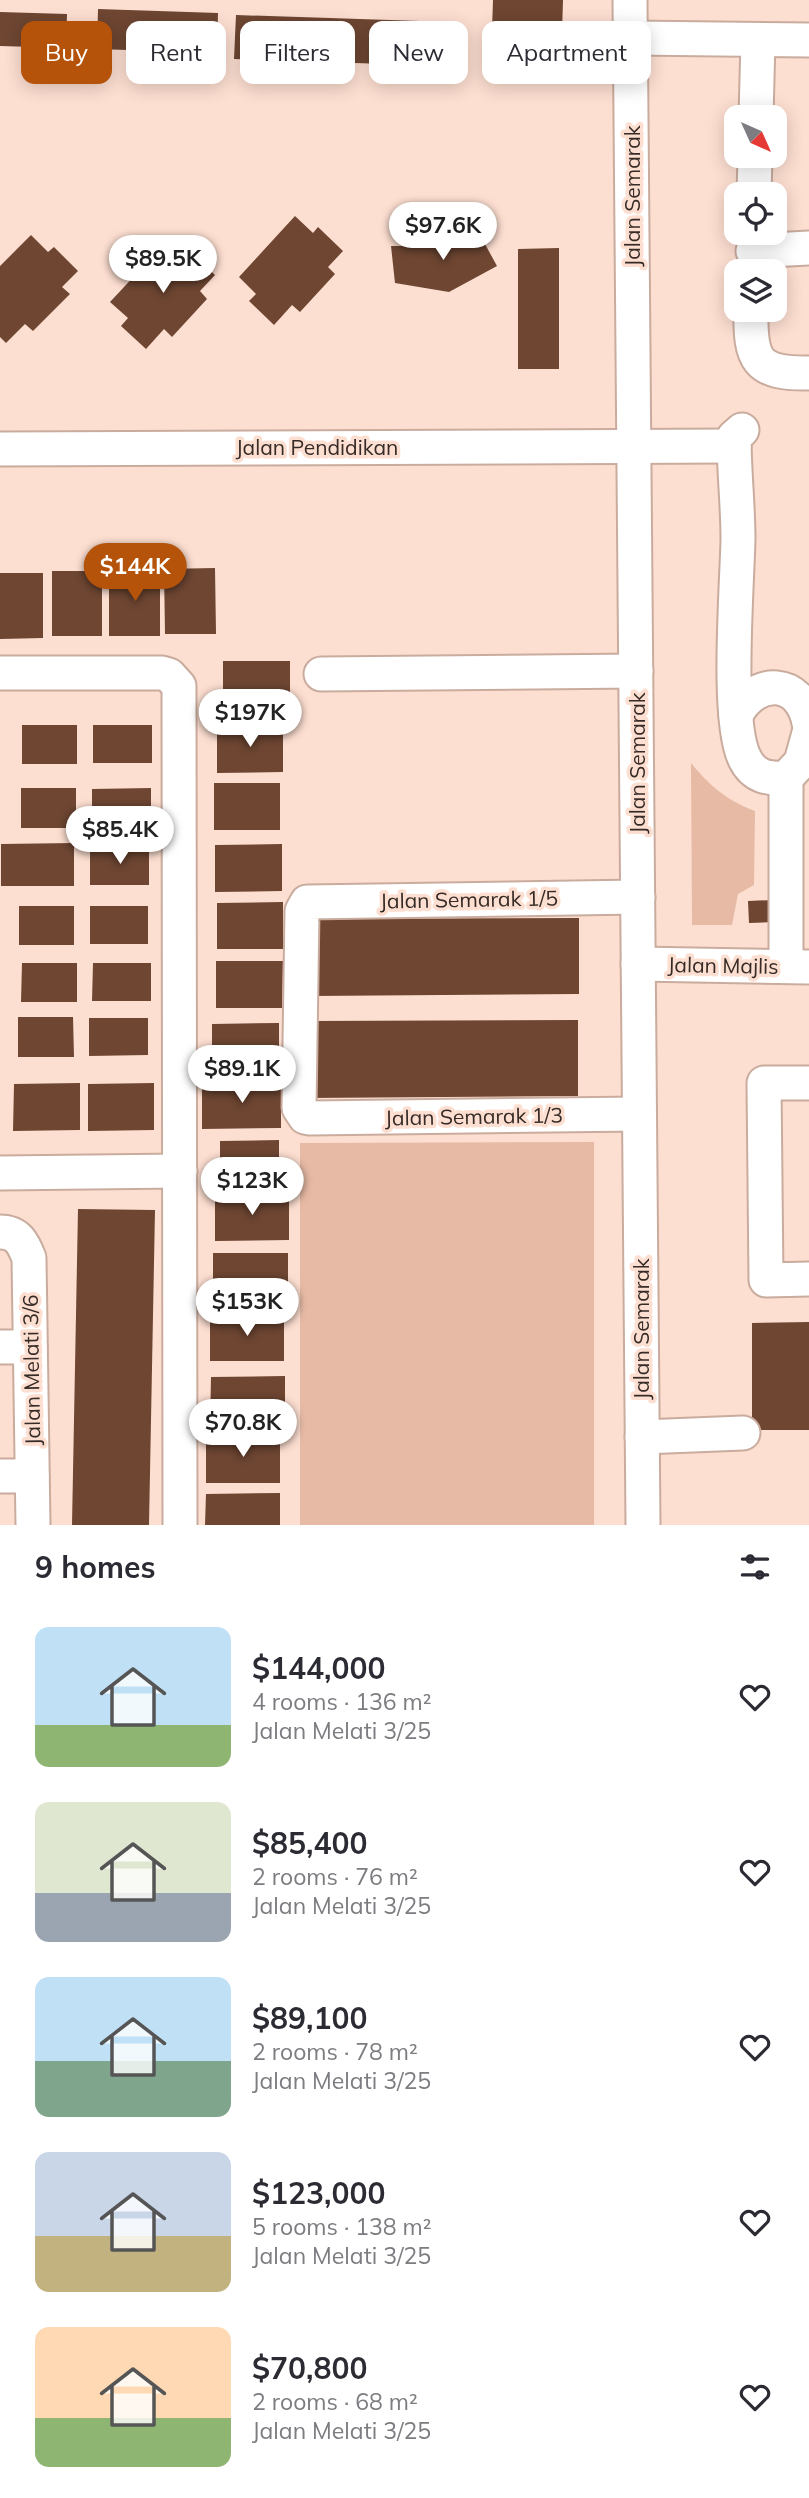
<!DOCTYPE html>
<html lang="en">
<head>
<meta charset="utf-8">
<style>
	body { margin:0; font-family:Mulish,sans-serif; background:#f7f7f7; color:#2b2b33; height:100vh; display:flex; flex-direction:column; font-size:26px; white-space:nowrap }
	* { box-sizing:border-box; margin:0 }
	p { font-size:23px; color:#7c7c81 }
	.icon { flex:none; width:38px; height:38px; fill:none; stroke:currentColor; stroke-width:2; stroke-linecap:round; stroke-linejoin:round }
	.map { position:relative; height:1525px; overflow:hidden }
	.sheet { display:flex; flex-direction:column; background:#fff; flex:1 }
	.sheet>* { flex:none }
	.top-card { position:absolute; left:21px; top:21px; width:768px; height:63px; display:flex; gap:14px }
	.needle { width:46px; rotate:135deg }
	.fabs { position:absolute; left:724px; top:105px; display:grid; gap:14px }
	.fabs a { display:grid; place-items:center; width:63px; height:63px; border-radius:14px; background:#fff; box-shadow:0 4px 18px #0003; font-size:35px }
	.price { position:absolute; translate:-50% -60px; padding:0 16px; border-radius:24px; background:#fff; color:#222; font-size:23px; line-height:46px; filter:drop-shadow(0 2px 4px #0008) }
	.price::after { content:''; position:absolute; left:50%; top:42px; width:21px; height:16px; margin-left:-10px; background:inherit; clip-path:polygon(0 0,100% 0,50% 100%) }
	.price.current { background:#b45309; color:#fff }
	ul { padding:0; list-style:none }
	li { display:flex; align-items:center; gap:21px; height:175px; padding:0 35px }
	li span { display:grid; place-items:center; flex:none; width:196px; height:140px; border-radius:14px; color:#555 }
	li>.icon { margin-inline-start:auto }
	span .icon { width:84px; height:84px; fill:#fffc; stroke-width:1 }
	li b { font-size:30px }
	h2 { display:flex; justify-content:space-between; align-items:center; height:84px; padding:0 35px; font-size:30px }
	.pill { padding:0 24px; border-radius:14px; background:#fff; box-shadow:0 4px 18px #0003; font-size:24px; line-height:63px }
	.pill.current { background:#b45309; color:#fff }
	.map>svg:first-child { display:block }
	.green { fill:#e7baa5 }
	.building { fill:#6e4632 }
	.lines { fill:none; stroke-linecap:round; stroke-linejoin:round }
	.minor-casing { stroke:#c9ac9e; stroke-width:37 }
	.minor { stroke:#fff; stroke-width:33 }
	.labels { text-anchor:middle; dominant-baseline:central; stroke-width:7; stroke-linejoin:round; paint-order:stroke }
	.street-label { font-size:21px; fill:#362b26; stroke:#fddfd1 }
</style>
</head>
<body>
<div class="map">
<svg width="809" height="1525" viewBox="0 0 809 1525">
	<rect width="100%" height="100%" fill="#fddfd1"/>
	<g class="green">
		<path d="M 691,763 C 710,786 726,800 755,811 L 754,885 L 738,894 L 732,925 L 692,925 Z"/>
		<path d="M 594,1142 L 594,1525 L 300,1525 L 300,1143 Z"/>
	</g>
	<g class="building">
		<path d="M 493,0 L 563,0 L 562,33 L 492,30 Z"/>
		<path d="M 98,9 L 218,13 L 217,53 L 97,49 Z"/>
		<path d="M 0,12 L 67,14 L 66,48 L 0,46 Z"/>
		<path d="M 236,15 L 450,22 L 448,66 L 234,59 Z"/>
		<path d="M 295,216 L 313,233 L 318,227 L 343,251 L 328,267 L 335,274 L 300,312 L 292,305 L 274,325 L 249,301 L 256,294 L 239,277 Z"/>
		<path d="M 474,224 L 497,266 L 449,292 L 395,283 L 391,246 L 440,246 Z"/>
		<path d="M 31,235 L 48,252 L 54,247 L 78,271 L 62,287 L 70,294 L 33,331 L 25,324 L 6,343 L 0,337 L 0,266 Z"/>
		<path d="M 168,240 L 185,257 L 190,252 L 215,275 L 200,291 L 207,299 L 172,337 L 164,329 L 146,349 L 121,326 L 128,318 L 110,302 Z"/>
		<path d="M 559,248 L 559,369 L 518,369 L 518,249 Z"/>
		<path d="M 215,568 L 216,634 L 165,634 L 164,569 Z"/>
		<path d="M 160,570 L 160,636 L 109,636 L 109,571 Z"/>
		<rect x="52" y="571" width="50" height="65"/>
		<path d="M 0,573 L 43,573 L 43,638 L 0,639 Z"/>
		<rect x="223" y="661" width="67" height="47"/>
		<rect x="22" y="725" width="55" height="39"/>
		<rect x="93" y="725" width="59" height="38"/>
		<path d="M 283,725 L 283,772 L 217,773 L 217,726 Z"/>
		<rect x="214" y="783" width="66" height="47"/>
		<rect x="21" y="788" width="55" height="40"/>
		<path d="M 151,788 L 151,827 L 92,827 L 92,789 Z"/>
		<path d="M 74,843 L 74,886 L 1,886 L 1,844 Z"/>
		<path d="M 282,844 L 282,891 L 215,892 L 215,845 Z"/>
		<path d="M 149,846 L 149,885 L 90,885 L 90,847 Z"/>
		<path d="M 773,900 L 774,922 L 749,923 L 748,901 Z"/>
		<path d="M 283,902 L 283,949 L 217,949 L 217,903 Z"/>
		<rect x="19" y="906" width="55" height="39"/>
		<rect x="90" y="906" width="58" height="38"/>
		<path d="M 579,918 L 579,994 L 310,996 L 310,919 Z"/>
		<path d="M 216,961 L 283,961 L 282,1008 L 216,1008 Z"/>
		<path d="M 22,963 L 77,963 L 77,1002 L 21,1002 Z"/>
		<path d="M 93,963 L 151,963 L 151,1001 L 92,1001 Z"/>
		<path d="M 18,1017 L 73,1017 L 74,1057 L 18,1057 Z"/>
		<path d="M 89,1018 L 148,1018 L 148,1055 L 89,1056 Z"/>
		<path d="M 578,1020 L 578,1096 L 308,1098 L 308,1021 Z"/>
		<path d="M 279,1023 L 279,1070 L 212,1071 L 212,1024 Z"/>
		<path d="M 281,1081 L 281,1128 L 202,1129 L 202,1082 Z"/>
		<path d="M 80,1083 L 80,1130 L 13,1131 L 14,1084 Z"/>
		<path d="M 154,1083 L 154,1130 L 88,1131 L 88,1084 Z"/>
		<path d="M 279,1140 L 279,1187 L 220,1188 L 220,1141 Z"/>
		<path d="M 215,1194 L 289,1194 L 289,1240 L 215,1241 Z"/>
		<path d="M 78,1209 L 155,1210 L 149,1525 L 72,1525 Z"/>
		<rect x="213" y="1253" width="75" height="47"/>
		<rect x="210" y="1314" width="74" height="47"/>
		<path d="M 809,1322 L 809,1430 L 752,1430 L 752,1323 Z"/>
		<path d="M 285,1376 L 285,1423 L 210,1424 L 211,1377 Z"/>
		<rect x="206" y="1436" width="74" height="47"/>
		<path d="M 280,1493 L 280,1525 L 205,1525 L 206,1494 Z"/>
	</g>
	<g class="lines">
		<defs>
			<g id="minor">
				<path d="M 630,0 L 643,1525"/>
				<path d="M 631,38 L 809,40"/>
				<path d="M 756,117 L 758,40"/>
				<path d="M 754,194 L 755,156"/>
				<path d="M 753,251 L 809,248"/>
				<path d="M 751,310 C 750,360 756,374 809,373"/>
				<path d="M 742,430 L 734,437 C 734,471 738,505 738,539 C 737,587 726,723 745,759 C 754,777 768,779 786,778 L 801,762 L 809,733"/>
				<path d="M 0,449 L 734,446"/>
				<path d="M 0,673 L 162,673 L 169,675 L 179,686 L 180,1525"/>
				<path d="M 321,674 L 636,671"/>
				<path d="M 736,715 C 755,677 801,678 809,723"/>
				<path d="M 786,778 L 786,966"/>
				<path d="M 638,897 L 307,902 L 302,911 L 299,1108 L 305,1117 L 310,1118 L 639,1114"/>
				<path d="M 638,964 L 807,967"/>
				<path d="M 809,1083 L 764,1083 L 766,1280 L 809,1279"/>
				<path d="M 0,1173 L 180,1171"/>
				<path d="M 0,1232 C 18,1232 23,1243 29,1258 L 33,1525"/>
				<path d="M 0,1347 L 30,1347"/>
				<path d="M 642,1437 L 743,1433"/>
				<path d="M 0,1476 L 32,1476"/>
			</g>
		</defs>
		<use href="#minor" class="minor-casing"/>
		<use href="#minor" class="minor"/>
	</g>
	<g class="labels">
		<g class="street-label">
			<text transform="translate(632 196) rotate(-90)">Jalan Semarak</text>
			<text x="317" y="447">Jalan Pendidikan</text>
			<text transform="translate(637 763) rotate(-90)">Jalan Semarak</text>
			<text transform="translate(469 899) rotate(-1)">Jalan Semarak 1/5</text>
			<text transform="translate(723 965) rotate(1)">Jalan Majlis</text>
			<text transform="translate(474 1116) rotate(-1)">Jalan Semarak 1/3</text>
			<text transform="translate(641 1329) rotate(-90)">Jalan Semarak</text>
			<text transform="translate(31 1370) rotate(-91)">Jalan Melati 3/6</text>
		</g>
	</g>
</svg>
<div class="fabs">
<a><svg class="needle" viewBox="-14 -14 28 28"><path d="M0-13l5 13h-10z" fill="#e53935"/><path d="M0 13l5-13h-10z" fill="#7c7c81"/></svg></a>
<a><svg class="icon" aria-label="locate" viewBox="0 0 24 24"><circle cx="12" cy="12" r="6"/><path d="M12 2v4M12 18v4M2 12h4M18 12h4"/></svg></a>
<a><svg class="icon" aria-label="layers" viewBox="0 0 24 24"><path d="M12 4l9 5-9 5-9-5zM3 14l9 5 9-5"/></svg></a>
</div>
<b class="price" style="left:443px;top:262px">$97.6K</b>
<b class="price" style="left:163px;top:295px">$89.5K</b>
<b class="price current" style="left:135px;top:603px">$144K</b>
<b class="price" style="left:250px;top:749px">$197K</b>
<b class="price" style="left:120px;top:866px">$85.4K</b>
<b class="price" style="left:242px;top:1105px">$89.1K</b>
<b class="price" style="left:252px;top:1217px">$123K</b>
<b class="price" style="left:247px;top:1338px">$153K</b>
<b class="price" style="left:243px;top:1459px">$70.8K</b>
<div class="top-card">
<a class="pill current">Buy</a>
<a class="pill">Rent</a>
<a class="pill">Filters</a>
<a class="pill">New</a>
<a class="pill">Apartment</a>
</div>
</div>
<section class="sheet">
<h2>9 homes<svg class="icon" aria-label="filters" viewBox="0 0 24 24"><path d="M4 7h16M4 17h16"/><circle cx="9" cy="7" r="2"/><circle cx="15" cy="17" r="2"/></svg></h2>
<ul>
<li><span style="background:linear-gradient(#bfe0f5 70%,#8fb573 0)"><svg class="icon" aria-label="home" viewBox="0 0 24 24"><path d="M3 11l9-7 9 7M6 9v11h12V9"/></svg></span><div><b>$144,000</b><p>4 rooms · 136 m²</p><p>Jalan Melati 3/25</p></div><svg class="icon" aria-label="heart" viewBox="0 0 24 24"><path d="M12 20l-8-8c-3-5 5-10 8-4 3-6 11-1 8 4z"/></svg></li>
<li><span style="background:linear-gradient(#dfe7d0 65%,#9aa5b1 0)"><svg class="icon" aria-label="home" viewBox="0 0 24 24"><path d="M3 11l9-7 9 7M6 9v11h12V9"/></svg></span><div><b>$85,400</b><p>2 rooms · 76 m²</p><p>Jalan Melati 3/25</p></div><svg class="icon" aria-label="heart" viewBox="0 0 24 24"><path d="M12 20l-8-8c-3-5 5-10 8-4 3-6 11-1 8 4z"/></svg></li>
<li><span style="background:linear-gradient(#bfe0f5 60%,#7fa58c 0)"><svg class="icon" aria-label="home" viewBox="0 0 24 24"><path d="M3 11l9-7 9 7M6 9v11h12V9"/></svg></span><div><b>$89,100</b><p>2 rooms · 78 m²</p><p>Jalan Melati 3/25</p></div><svg class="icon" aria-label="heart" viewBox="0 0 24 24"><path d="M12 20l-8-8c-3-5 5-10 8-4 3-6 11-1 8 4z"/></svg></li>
<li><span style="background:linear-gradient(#c9d6e8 60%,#c2b280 0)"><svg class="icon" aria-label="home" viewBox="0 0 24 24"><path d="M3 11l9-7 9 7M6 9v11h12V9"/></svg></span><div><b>$123,000</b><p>5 rooms · 138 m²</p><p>Jalan Melati 3/25</p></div><svg class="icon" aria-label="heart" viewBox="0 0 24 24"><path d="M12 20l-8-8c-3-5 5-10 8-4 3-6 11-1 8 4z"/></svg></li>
<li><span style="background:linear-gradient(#ffd9b3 65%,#8fb573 0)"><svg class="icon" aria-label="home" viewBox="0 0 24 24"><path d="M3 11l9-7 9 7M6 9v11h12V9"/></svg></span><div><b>$70,800</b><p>2 rooms · 68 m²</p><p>Jalan Melati 3/25</p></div><svg class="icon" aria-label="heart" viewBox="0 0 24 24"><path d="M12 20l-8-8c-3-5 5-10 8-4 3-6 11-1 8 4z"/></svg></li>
</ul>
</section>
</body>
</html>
